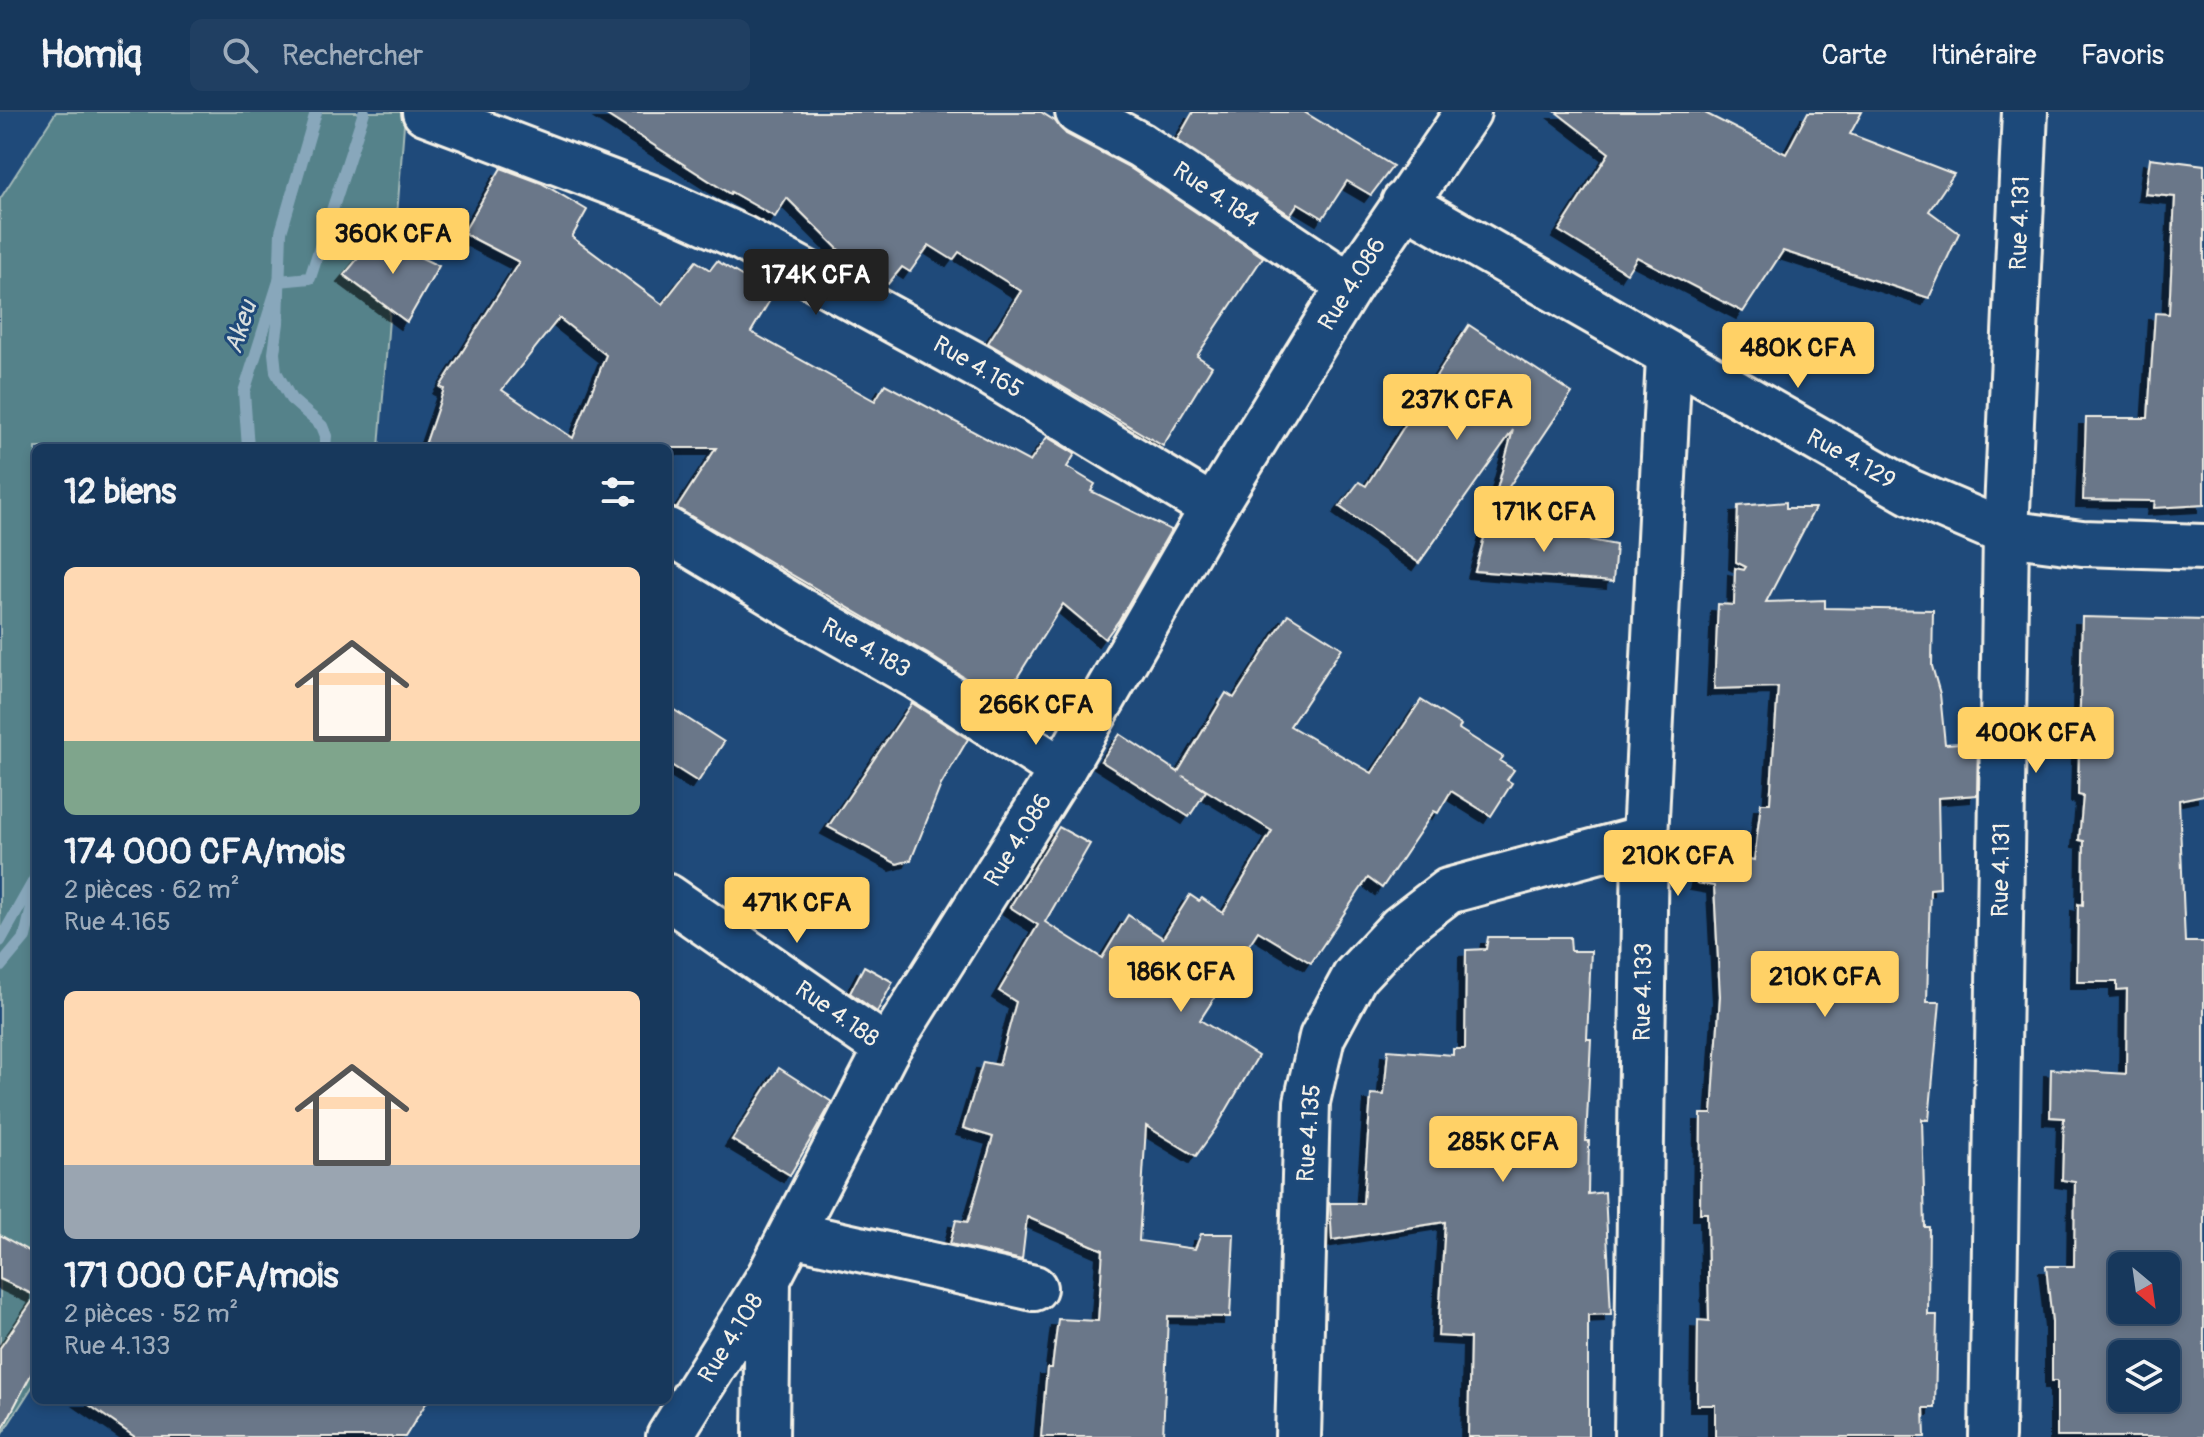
<!DOCTYPE html>
<html lang="fr">
<head>
<meta charset="utf-8">
<style>
	body { margin:0; font-family:Pangolin,sans-serif; background:#203f62; color:#f1f3f6; height:100vh; display:flex; flex-direction:column; font-size:30px; white-space:nowrap }
	* { box-sizing:border-box; margin:0 }
	p { font-size:26px; color:#9eacbb }
	.icon { flex:none; width:44px; height:44px; fill:none; stroke:currentColor; stroke-width:2; stroke-linecap:round; stroke-linejoin:round }
	.map { position:relative; flex:1; overflow:hidden }
	.side { position:absolute; left:32px; top:332px; width:640px; height:960px; display:flex; flex-direction:column; background:#17385c; border-radius:12px; box-shadow:0 4px 12px #0003,0 0 0 2px #365272 }
	.side>* { flex:none }
	.needle { width:52px; rotate:151deg }
	.controls { position:absolute; left:2108px; top:1140px; display:grid; gap:16px }
	.controls a { display:grid; place-items:center; width:72px; height:72px; border-radius:12px; background:#17385c; box-shadow:0 4px 12px #0003,0 0 0 2px #365272; font-size:40px }
	.price { position:absolute; translate:-50% -68px; padding:0 18px; border-radius:8px; background:#ffd166; color:#111; font-size:26px; line-height:52px; filter:drop-shadow(0 2px 4px #0008) }
	.price::after { content:''; position:absolute; left:50%; top:48px; width:24px; height:18px; margin-left:-12px; background:inherit; clip-path:polygon(0 0,100% 0,50% 100%) }
	.price.current { background:#222; color:#fff }
	ul { padding:0; list-style:none }
	li { display:grid; align-content:center; gap:16px; height:424px; padding:0 32px }
	li span { display:grid; place-items:center; height:248px; border-radius:12px; color:#555 }
	li>.icon { margin-inline-start:auto }
	span .icon { width:144px; height:144px; fill:#fffc; stroke-width:1 }
	li b { font-size:34px }
	h2 { display:flex; justify-content:space-between; align-items:center; height:96px; padding:0 32px; font-size:34px }
	header { display:flex; align-items:center; gap:48px; box-sizing:border-box; height:112px; padding:0 40px; background:#17385c; border-bottom:2px solid #365272 }
	header strong { font-size:38px }
	nav { display:flex; gap:44px; margin-inline-start:auto; font-size:28px }
	.search { width:560px; height:72px; background:#203f62; display:flex; align-items:center; gap:20px; box-sizing:border-box; padding:0 28px; border-radius:12px; color:#9eacbb; font-size:30px }
	.map>svg:first-child { display:block }
	.green { fill:#54828a; stroke:#a4bab9; stroke-width:2 }
	.lines { fill:none; stroke-linecap:round; stroke-linejoin:round }
	.stream { stroke:#88a7bb; stroke-width:12 }
	.building { fill:#6b7789; stroke:#f4f1e8; stroke-width:2; fill-rule:evenodd; filter:url(#shadow) }
	.minor-casing { stroke:#f4f1e8; stroke-width:50 }
	.minor { stroke:#1f4a7a; stroke-width:44 }
	.labels { text-anchor:middle; dominant-baseline:central; stroke-width:6; stroke-linejoin:round; paint-order:stroke }
	.street-label { font-size:24px; fill:#f4f1e8; stroke:#1f4a7a }
	.water-label { font-size:26px; font-style:italic; fill:#d9dedd; stroke:#1f4a7a }
</style>
</head>
<body>
<header>
<strong>Homiq</strong>
<div class="search"><svg class="icon" aria-label="search" viewBox="0 0 24 24"><circle cx="10" cy="10" r="6"/><path d="M15 15l6 6"/></svg>Rechercher</div>
<nav><a>Carte</a><a>Itinéraire</a><a>Favoris</a></nav>
</header>
<div class="map">
<svg width="2204" height="1325" viewBox="0 0 2204 1325">
	<defs>
		<filter id="shadow"><feDropShadow dx="-7" dy="7" stdDeviation="0" flood-color="#0009"/></filter>
	</defs>
	<rect width="100%" height="100%" fill="#1f4a7a"/>
	<filter id="ink" filterUnits="userSpaceOnUse"><feTurbulence type="fractalNoise" baseFrequency=".0125" numOctaves="2"/><feDisplacementMap in="SourceGraphic" scale="16" xChannelSelector="R" yChannelSelector="G"/><feConvolveMatrix kernelMatrix="1 2 1 2 8 2 1 2 1" color-interpolation-filters="sRGB"/></filter>
	<g filter="url(#ink)">
		<path class="green" d="M 56,0 L 405,0 L 379,336 L 36,336 L 36,1269 L 0,1325 L 0,87 Z"/>
		<g class="lines">
			<g class="stream">
				<path d="M 316,0 L 281,120 L 278,211 L 274,241 L 276,260 L 291,287 L 322,314 L 326,324 L 325,336"/>
				<path d="M 248,336 L 244,280 L 279,169 L 310,166 L 364,0"/>
				<path d="M 0,829 L 36,765"/>
				<path d="M 0,855 L 25,825 L 36,778"/>
			</g>
		</g>
		<g class="building">
			<path d="M 602,0 L 1041,0 L 1055,9 L 1066,22 L 1127,54 L 1263,145 L 1197,244 L 1212,254 L 1163,334 L 988,231 L 1021,179 L 959,140 L 953,148 L 929,133 L 910,160 L 902,155 L 888,172 L 847,146 L 787,86 L 775,105 L 731,80 L 730,82 Z"/>
			<path d="M 1193,0 L 1304,0 L 1393,54 L 1371,83 L 1347,69 L 1323,106 L 1298,91 L 1290,103 L 1177,28 Z"/>
			<path d="M 1556,0 L 1703,0 L 1786,42 L 1808,0 L 1862,0 L 1850,22 L 1954,62 L 1929,99 L 1959,121 L 1929,186 L 1783,139 L 1743,200 L 1637,145 L 1627,161 L 1559,119 L 1609,41 Z"/>
			<path d="M 2150,46 L 2204,53 L 2204,393 L 2154,396 L 2155,389 L 2083,388 L 2086,306 L 2148,306 L 2155,201 L 2169,202 L 2175,85 L 2145,82 Z"/>
			<path d="M 501,56 L 541,71 L 587,98 L 572,125 L 662,192 L 696,149 L 710,158 L 717,149 L 773,183 L 751,220 L 875,289 L 885,272 L 1030,350 L 1047,325 L 1075,342 L 1067,355 L 1095,372 L 1091,379 L 1171,418 L 1119,508 L 1105,527 L 1063,492 L 1002,590 L 928,542 L 677,396 L 716,336 L 424,336 L 444,277 L 440,275 L 519,150 L 463,121 ZM 559,206 L 606,243 L 573,326 L 502,278 Z"/>
			<path d="M 376,125 L 439,154 L 407,210 L 344,163 Z"/>
			<path d="M 1469,213 L 1572,281 L 1500,388 L 1495,385 L 1513,318 L 1419,451 L 1340,395 L 1359,370 L 1366,374 Z"/>
			<path d="M 1786,390 L 1786,396 L 1815,396 L 1766,490 L 1825,488 L 1825,496 L 1933,498 L 1932,554 L 1940,582 L 1945,632 L 1978,630 L 1977,683 L 1938,686 L 1940,776 L 1930,777 L 1927,890 L 1940,890 L 1929,1008 L 1922,1007 L 1925,1115 L 1929,1115 L 1928,1203 L 1937,1203 L 1935,1296 L 1924,1296 L 1925,1325 L 1715,1325 L 1715,1293 L 1697,1293 L 1698,1208 L 1709,1209 L 1707,1101 L 1700,1101 L 1701,1002 L 1712,1002 L 1720,884 L 1714,774 L 1697,771 L 1704,738 L 1754,748 L 1761,691 L 1770,691 L 1778,575 L 1714,577 L 1718,492 L 1734,493 L 1735,456 L 1744,458 L 1746,455 L 1736,450 L 1738,394 Z"/>
			<path d="M 1489,408 L 1616,433 L 1613,470 L 1475,459 Z"/>
			<path d="M 1288,502 L 1342,536 L 1290,614 L 1372,661 L 1421,588 L 1461,613 L 1459,617 L 1503,645 L 1500,649 L 1514,658 L 1507,668 L 1512,671 L 1491,704 L 1451,679 L 1438,701 L 1434,699 L 1382,776 L 1368,766 L 1311,851 L 1258,819 L 1200,908 L 1258,944 L 1216,1016 L 1196,1044 L 1146,1014 L 1139,1129 L 1195,1137 L 1201,1122 L 1234,1122 L 1230,1205 L 1168,1204 L 1163,1325 L 1041,1325 L 1047,1256 L 1052,1256 L 1058,1207 L 1098,1209 L 1103,1138 L 1027,1105 L 1022,1148 L 950,1132 L 956,1108 L 968,1110 L 993,1025 L 963,1016 L 983,950 L 999,953 L 1016,890 L 999,879 L 1038,813 L 1010,795 L 1059,715 L 1090,732 L 1045,810 L 1102,846 L 1128,803 L 1163,826 L 1190,783 L 1199,789 L 1202,786 L 1223,801 L 1272,719 L 1183,664 L 1206,679 L 1189,705 L 1101,649 L 1120,622 L 1178,660 L 1226,581 L 1234,586 Z"/>
			<path d="M 2082,505 L 2204,508 L 2204,683 L 2179,688 L 2185,830 L 2204,830 L 2204,1325 L 2057,1325 L 2057,1269 L 2052,1269 L 2052,1209 L 2046,1154 L 2074,1154 L 2075,1070 L 2062,1068 L 2064,1006 L 2050,1005 L 2051,957 L 2126,962 L 2127,877 L 2117,878 L 2117,870 L 2077,870 L 2078,792 L 2083,793 L 2084,729 L 2079,728 L 2083,684 L 2078,683 ZM 2122,1154 L 2166,1154 L 2166,1198 L 2122,1198 ZM 2122,1242 L 2166,1242 L 2166,1286 L 2122,1286 Z"/>
			<path d="M 912,591 L 968,627 L 941,673 L 911,748 L 897,752 L 828,715 Z"/>
			<path d="M 668,594 L 724,630 L 698,670 L 668,651 Z"/>
			<path d="M 1488,825 L 1570,825 L 1571,839 L 1591,839 L 1587,927 L 1591,927 L 1586,1029 L 1589,1029 L 1588,1082 L 1605,1080 L 1611,1202 L 1588,1203 L 1588,1325 L 1468,1325 L 1470,1226 L 1438,1224 L 1445,1110 L 1332,1128 L 1330,1091 L 1363,1091 L 1371,982 L 1384,983 L 1388,938 L 1453,943 L 1453,937 L 1465,937 L 1466,838 L 1486,837 Z"/>
			<path d="M 864,854 L 893,870 L 877,900 L 850,881 Z"/>
			<path d="M 779,956 L 832,990 L 790,1063 L 732,1028 Z"/>
			<path d="M 0,1123 L 36,1143 L 36,1184 L 0,1167 Z"/>
			<path d="M 36,1184 L 36,1253 L 0,1322 L 0,1236 Z"/>
			<path d="M 82,1288 L 428,1288 L 405,1325 L 135,1325 Z"/>
		</g>
		<g class="lines">
			<defs>
				<g id="minor">
					<path d="M 425,0 L 660,89 L 742,126 L 985,258 L 1213,396"/>
					<path d="M 1078,0 L 1140,33 L 1350,173"/>
					<path d="M 1404,91 L 1910,380 L 2006,421 L 2082,431 L 2204,435"/>
					<path d="M 668,419 L 801,499 L 916,564 L 1062,658"/>
					<path d="M 668,785 L 887,937"/>
					<path d="M 792,1122 L 1034,1176"/>
					<path d="M 669,1325 L 768,1167"/>
					<path d="M 766,1325 L 768,1167 L 887,937 L 1062,658 L 1213,396 L 1350,173 L 1468,0"/>
					<path d="M 1298,1325 L 1307,990 L 1322,925 L 1355,864 L 1400,816 L 1448,779 L 1645,726"/>
					<path d="M 1637,1325 L 1645,726 L 1669,245"/>
					<path d="M 1992,1325 L 2006,421 L 2025,0"/>
				</g>
			</defs>
			<use href="#minor" class="minor-casing"/>
			<use href="#minor" class="minor"/>
		</g>
	</g>
	<g class="labels">
		<g class="street-label">
			<text transform="translate(1216 83) rotate(34)">Rue 4.184</text>
			<text transform="translate(2020 111) rotate(-88)">Rue 4.131</text>
			<text transform="translate(1352 172) rotate(-58)">Rue 4.086</text>
			<text transform="translate(978 255) rotate(30)">Rue 4.165</text>
			<text transform="translate(1851 347) rotate(29)">Rue 4.129</text>
			<text transform="translate(866 536) rotate(29)">Rue 4.183</text>
			<text transform="translate(1018 728) rotate(-58)">Rue 4.086</text>
			<text transform="translate(2001 758) rotate(-89)">Rue 4.131</text>
			<text transform="translate(1643 880) rotate(-89)">Rue 4.133</text>
			<text transform="translate(837 902) rotate(35)">Rue 4.188</text>
			<text transform="translate(1309 1021) rotate(-86)">Rue 4.135</text>
			<text transform="translate(731 1226) rotate(-58)">Rue 4.108</text>
		</g>
		<g class="water-label">
			<text transform="translate(241 215) rotate(-72)">Akeu</text>
		</g>
	</g>
</svg>
<div class="controls">
<a><svg class="needle" viewBox="-14 -14 28 28"><path d="M0-13l5 13h-10z" fill="#e53935"/><path d="M0 13l5-13h-10z" fill="#9eacbb"/></svg></a>
<a><svg class="icon" aria-label="layers" viewBox="0 0 24 24"><path d="M12 4l9 5-9 5-9-5zM3 14l9 5 9-5"/></svg></a>
</div>
<b class="price" style="left:393px;top:164px">360K CFA</b>
<b class="price current" style="left:816px;top:205px">174K CFA</b>
<b class="price" style="left:1798px;top:278px">480K CFA</b>
<b class="price" style="left:1457px;top:330px">237K CFA</b>
<b class="price" style="left:1544px;top:442px">171K CFA</b>
<b class="price" style="left:1036px;top:635px">266K CFA</b>
<b class="price" style="left:2036px;top:663px">400K CFA</b>
<b class="price" style="left:1678px;top:786px">210K CFA</b>
<b class="price" style="left:797px;top:833px">471K CFA</b>
<b class="price" style="left:1181px;top:902px">186K CFA</b>
<b class="price" style="left:1825px;top:907px">210K CFA</b>
<b class="price" style="left:1503px;top:1072px">285K CFA</b>
<section class="side">
<h2>12 biens<svg class="icon" aria-label="filters" viewBox="0 0 24 24"><path d="M4 7h16M4 17h16"/><circle cx="9" cy="7" r="2"/><circle cx="15" cy="17" r="2"/></svg></h2>
<ul>
<li><span style="background:linear-gradient(#ffd9b3 70%,#7fa58c 0)"><svg class="icon" aria-label="home" viewBox="0 0 24 24"><path d="M3 11l9-7 9 7M6 9v11h12V9"/></svg></span><div><b>174 000 CFA/mois</b><p>2 pièces · 62 m²</p><p>Rue 4.165</p></div></li>
<li><span style="background:linear-gradient(#ffd9b3 70%,#9aa5b1 0)"><svg class="icon" aria-label="home" viewBox="0 0 24 24"><path d="M3 11l9-7 9 7M6 9v11h12V9"/></svg></span><div><b>171 000 CFA/mois</b><p>2 pièces · 52 m²</p><p>Rue 4.133</p></div></li>
</ul>
</section>
</div>
</body>
</html>
